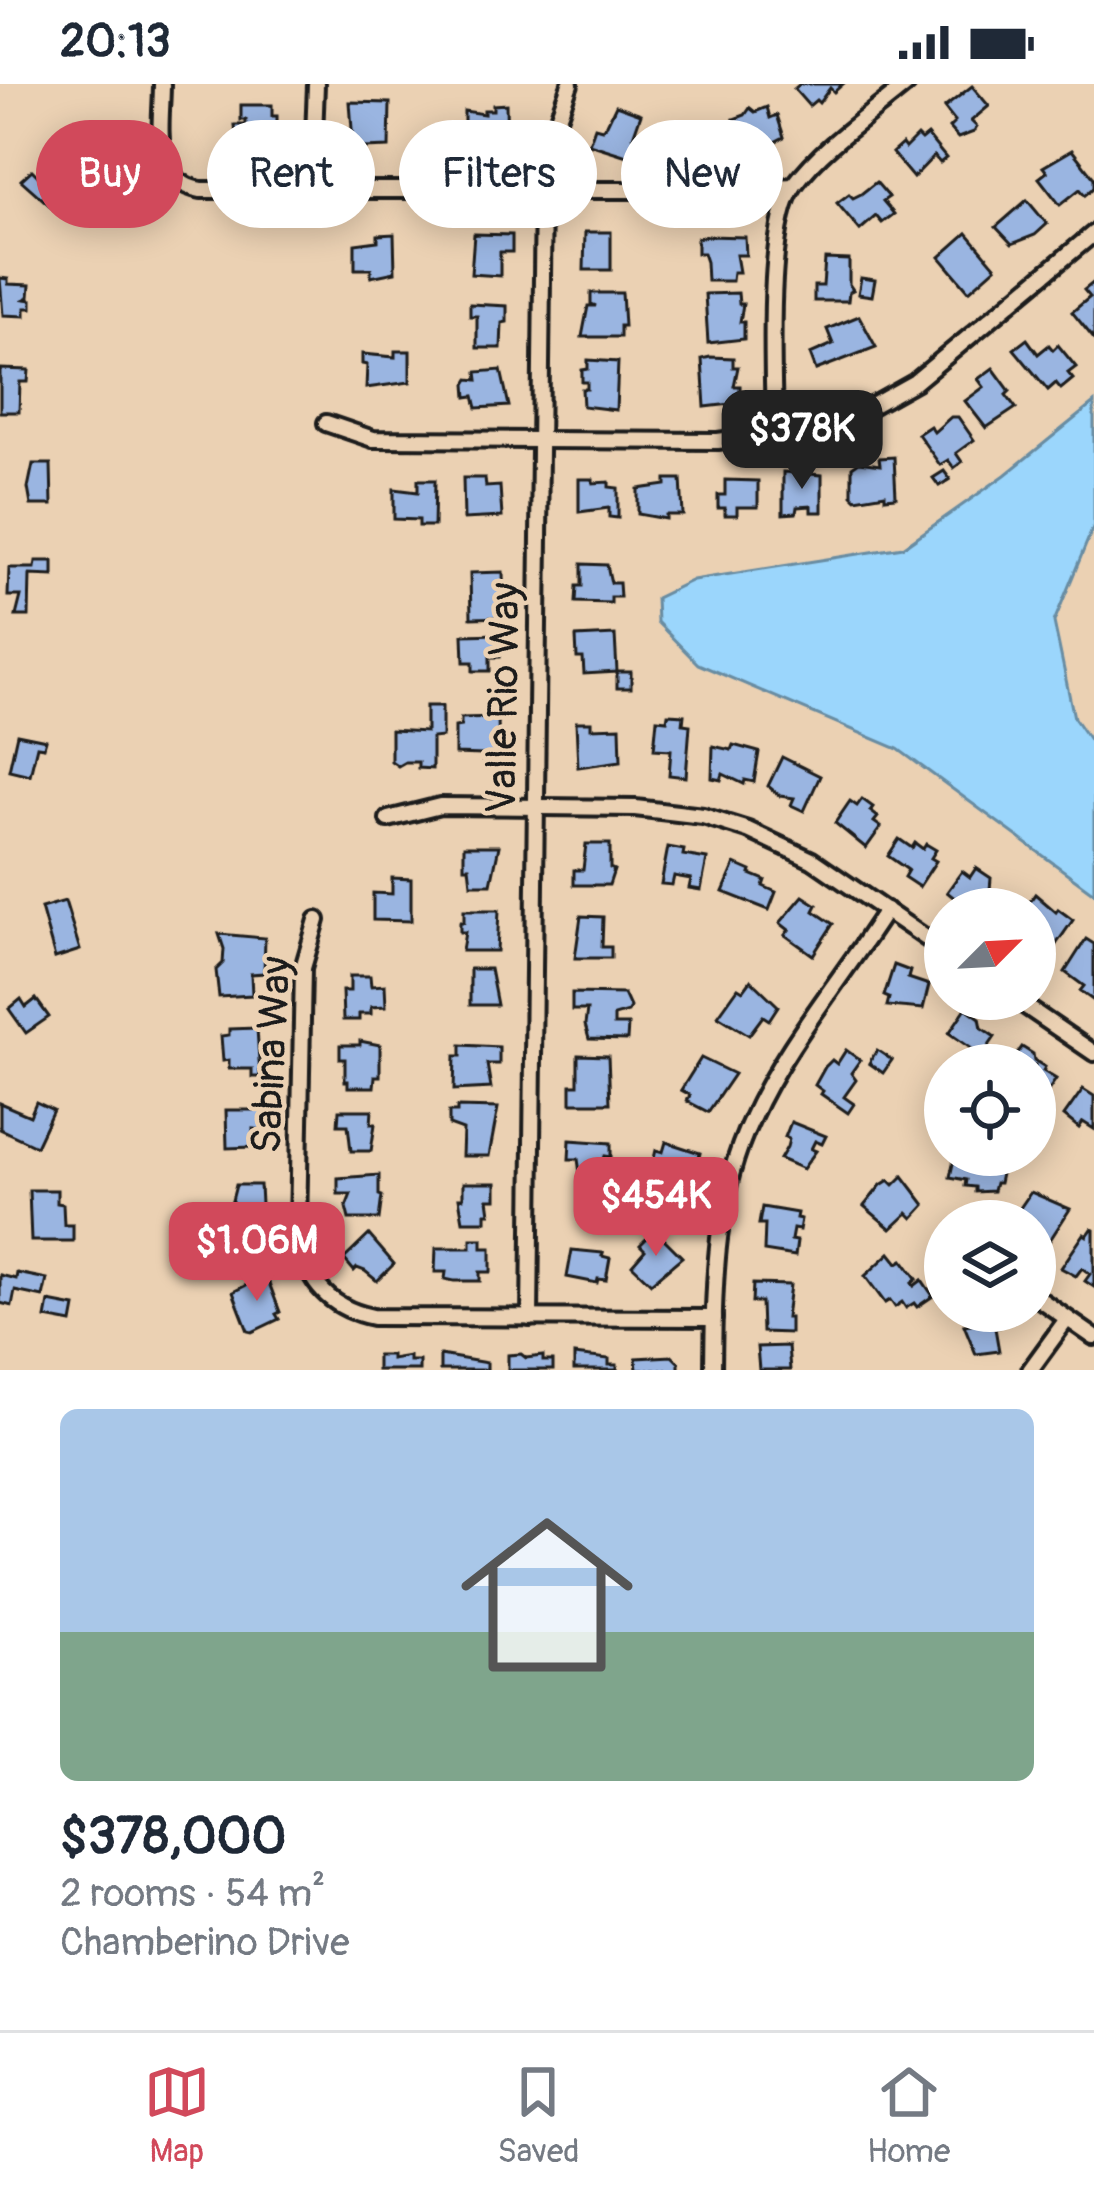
<!DOCTYPE html>
<html lang="en">
<head>
<meta charset="utf-8">
<style>
	body { margin:0; font-family:Pangolin,sans-serif; background:#f6f6f7; color:#1f2937; height:100vh; display:flex; flex-direction:column; font-size:45px; white-space:nowrap }
	* { box-sizing:border-box; margin:0 }
	p { font-size:39px; color:#747a83 }
	.icon { flex:none; width:66px; height:66px; fill:none; stroke:currentColor; stroke-width:2; stroke-linecap:round; stroke-linejoin:round }
	.map { position:relative; height:1286px; overflow:hidden }
	.sheet { display:flex; flex-direction:column; background:#fff; flex:1 }
	.sheet>* { flex:none }
	.guide { position:absolute; left:36px; top:36px; width:1023px; height:108px; display:flex; gap:24px }
	.needle { width:78px; rotate:66deg }
	.tools { position:absolute; left:924px; top:804px; display:grid; gap:24px }
	.tools a { display:grid; place-items:center; width:132px; height:132px; border-radius:50%; background:#fff; box-shadow:0 6px 30px #0003; font-size:60px }
	.price { position:absolute; translate:-50% -102px; padding:0 27px; border-radius:24px; background:#d1495b; color:#fff; font-size:39px; line-height:78px; filter:drop-shadow(0 3px 6px #0008) }
	.price::after { content:''; position:absolute; left:50%; top:72px; width:36px; height:27px; margin-left:-18px; background:inherit; clip-path:polygon(0 0,100% 0,50% 100%) }
	.price.active { background:#222; color:#fff }
	ul { padding:0; list-style:none }
	li { display:grid; align-content:center; gap:24px; height:636px; padding:0 60px }
	li span { display:grid; place-items:center; height:372px; border-radius:18px; color:#555 }
	li>.icon { margin-inline-start:auto }
	span .icon { width:216px; height:216px; fill:#fffc; stroke-width:1 }
	li b { font-size:51px }
	.chip { padding:0 42px; border-radius:54px; background:#fff; box-shadow:0 6px 30px #0003; font-size:42px; line-height:108px }
	.chip.active { background:#d1495b; color:#fff }
	.status { display:flex; justify-content:space-between; align-items:center; height:84px; padding:0 60px; background:#fff; direction:ltr }
	.status svg { height:33px; fill:currentColor }
	.dock { display:flex; justify-content:space-around; align-items:center; height:168px; border-top:3px solid #e0e1e3; background:#fff; font-size:33px; color:#747a83 }
	.dock a { display:grid; justify-items:center; gap:6px }
	.dock .active { color:#d1495b }
	.map>svg:first-child { display:block }
	.water { fill:#9bd6fc; stroke:#688ca2; stroke-width:3 }
	.building { fill:#9ab5e1; stroke:#1c1c1c; stroke-width:3 }
	.lines { fill:none; stroke-linecap:round; stroke-linejoin:round }
	.minor-casing { stroke:#1c1c1c; stroke-width:22 }
	.minor { stroke:#ebd1b3; stroke-width:14 }
	.labels { text-anchor:middle; dominant-baseline:central; stroke-width:9; stroke-linejoin:round; paint-order:stroke }
	.street-label { font-size:42px; fill:#1c1c1c; stroke:#ebd1b3 }
</style>
</head>
<body>
<div class="status"><b>20:13</b><svg viewBox="0 0 49 12"><path d="M0 12V9h3v3zM5 12V6h3v6zM10 12V3h3v9zM15 12V0h3v12zM26 1h20v11H26zM47 4h2v5h-2z"/></svg></div>
<div class="map">
<svg width="1094" height="1286" viewBox="0 0 1094 1286">
	<rect width="100%" height="100%" fill="#ebd1b3"/>
	<filter id="ink" filterUnits="userSpaceOnUse"><feTurbulence type="fractalNoise" baseFrequency=".00833" numOctaves="2"/><feDisplacementMap in="SourceGraphic" scale="24" xChannelSelector="R" yChannelSelector="G"/><feConvolveMatrix kernelMatrix="1 2 1 2 8 2 1 2 1" color-interpolation-filters="sRGB"/></filter>
	<g filter="url(#ink)">
		<path class="water" d="M 1094,319 L 1094,441 L 1054,538 L 1074,634 L 1094,663 L 1094,809 L 898,665 L 698,580 L 657,538 L 656,514 L 693,496 L 903,463 L 1005,391 Z"/>
		<g class="building">
			<path d="M 800,0 L 843,0 L 834,8 L 830,4 L 819,19 L 816,16 L 809,22 L 794,5 Z"/>
			<path d="M 972,2 L 989,22 L 971,37 L 977,43 L 974,48 L 958,54 L 949,44 L 955,38 L 944,24 Z"/>
			<path d="M 350,18 L 390,19 L 389,63 L 363,64 L 353,59 Z"/>
			<path d="M 506,20 L 507,70 L 490,70 L 490,63 L 464,63 L 464,27 L 484,30 L 484,26 L 493,26 L 493,21 Z"/>
			<path d="M 241,21 L 272,21 L 272,32 L 277,32 L 277,44 L 272,45 L 274,70 L 242,70 L 242,55 L 236,55 L 235,41 L 246,41 L 246,36 L 241,36 Z"/>
			<path d="M 616,21 L 641,30 L 633,53 L 637,58 L 627,72 L 589,60 L 595,43 L 602,45 L 607,40 Z"/>
			<path d="M 767,23 L 770,34 L 777,31 L 784,53 L 753,69 L 750,62 L 744,65 L 734,35 L 745,31 L 750,24 L 755,28 Z"/>
			<path d="M 927,51 L 946,74 L 940,79 L 934,72 L 913,94 L 892,69 L 902,60 L 905,64 L 917,52 L 921,56 Z"/>
			<path d="M 1072,66 L 1094,94 L 1094,103 L 1085,111 L 1080,105 L 1060,121 L 1039,94 L 1047,88 L 1043,83 Z"/>
			<path d="M 69,81 L 80,93 L 66,107 L 68,116 L 56,127 L 21,96 L 32,86 L 44,98 L 49,98 Z"/>
			<path d="M 876,98 L 889,113 L 883,117 L 894,130 L 882,139 L 876,132 L 860,146 L 837,119 L 849,110 L 853,114 L 861,110 Z"/>
			<path d="M 1027,116 L 1047,140 L 1035,151 L 1012,160 L 996,143 Z"/>
			<path d="M 585,148 L 611,148 L 611,186 L 584,186 Z"/>
			<path d="M 967,149 L 996,183 L 969,207 L 940,173 Z"/>
			<path d="M 394,150 L 395,188 L 371,193 L 371,185 L 355,185 L 355,160 L 378,157 L 378,151 Z"/>
			<path d="M 474,150 L 512,151 L 512,168 L 500,168 L 500,192 L 471,190 Z"/>
			<path d="M 707,152 L 745,153 L 746,171 L 736,171 L 739,188 L 733,188 L 732,197 L 707,197 L 706,178 L 703,169 L 697,169 L 697,154 Z"/>
			<path d="M 825,175 L 849,176 L 849,200 L 853,206 L 849,208 L 848,217 L 814,217 L 814,202 L 823,202 Z"/>
			<path d="M 0,194 L 8,195 L 8,200 L 30,201 L 29,213 L 25,215 L 32,216 L 32,224 L 25,224 L 25,232 L 3,231 Z"/>
			<path d="M 861,194 L 875,196 L 872,212 L 858,210 Z"/>
			<path d="M 1094,198 L 1094,255 L 1072,228 L 1090,213 L 1084,206 Z"/>
			<path d="M 591,209 L 622,209 L 624,242 L 620,242 L 620,253 L 582,253 L 588,222 L 596,222 L 591,220 Z"/>
			<path d="M 738,209 L 739,220 L 743,220 L 740,238 L 744,238 L 744,255 L 708,259 L 705,210 Z"/>
			<path d="M 470,220 L 507,222 L 507,238 L 502,239 L 501,264 L 477,264 L 477,232 L 470,232 Z"/>
			<path d="M 859,232 L 876,263 L 816,286 L 810,270 L 833,260 L 827,245 Z"/>
			<path d="M 1027,255 L 1038,270 L 1049,261 L 1053,266 L 1058,261 L 1076,283 L 1068,289 L 1073,295 L 1061,305 L 1056,299 L 1048,306 L 1014,265 Z"/>
			<path d="M 395,267 L 410,267 L 410,298 L 366,304 L 367,281 L 362,280 L 362,270 L 395,273 Z"/>
			<path d="M 710,273 L 733,274 L 733,283 L 738,283 L 734,302 L 740,302 L 740,319 L 705,323 L 702,275 Z"/>
			<path d="M 588,276 L 618,278 L 616,326 L 583,322 L 582,305 L 587,305 L 587,298 L 582,298 L 582,286 L 588,285 Z"/>
			<path d="M 993,284 L 1010,307 L 1006,311 L 1016,324 L 986,344 L 965,317 L 984,303 L 978,295 Z"/>
			<path d="M 0,285 L 29,286 L 28,298 L 20,298 L 19,328 L 0,328 Z"/>
			<path d="M 501,286 L 509,322 L 477,324 L 474,312 L 467,313 L 466,300 L 469,295 L 478,296 L 477,288 Z"/>
			<path d="M 951,333 L 958,333 L 974,356 L 956,369 L 962,378 L 954,384 L 948,376 L 940,381 L 918,350 L 930,342 L 934,348 Z"/>
			<path d="M 894,373 L 896,413 L 885,414 L 885,410 L 856,415 L 852,411 L 852,383 L 859,378 L 880,381 L 879,374 Z"/>
			<path d="M 33,380 L 51,380 L 52,421 L 31,421 L 28,404 Z"/>
			<path d="M 944,387 L 950,395 L 939,402 L 933,394 Z"/>
			<path d="M 783,388 L 822,391 L 822,428 L 811,428 L 811,422 L 797,423 L 796,429 L 783,430 Z"/>
			<path d="M 463,394 L 485,394 L 486,403 L 500,402 L 502,433 L 464,435 Z"/>
			<path d="M 579,395 L 593,395 L 593,399 L 609,398 L 609,403 L 618,404 L 618,434 L 609,433 L 609,424 L 579,428 Z"/>
			<path d="M 666,395 L 681,395 L 683,431 L 666,431 L 666,435 L 638,430 L 638,405 L 666,401 Z"/>
			<path d="M 418,396 L 435,396 L 434,442 L 419,442 L 419,436 L 394,435 L 394,405 L 418,408 Z"/>
			<path d="M 725,396 L 758,397 L 758,423 L 737,423 L 737,431 L 725,431 L 725,424 L 718,424 L 718,411 L 725,411 Z"/>
			<path d="M 36,477 L 53,477 L 53,492 L 30,491 L 29,532 L 16,532 L 21,512 L 8,512 L 9,484 L 35,484 Z"/>
			<path d="M 582,480 L 607,481 L 611,499 L 619,499 L 620,513 L 611,513 L 611,519 L 576,518 L 577,502 L 582,502 Z"/>
			<path d="M 503,488 L 504,533 L 471,534 L 470,489 Z"/>
			<path d="M 500,550 L 500,573 L 490,573 L 490,587 L 473,587 L 473,578 L 464,578 L 463,551 Z"/>
			<path d="M 615,551 L 617,588 L 584,590 L 583,574 L 577,574 L 576,553 Z"/>
			<rect x="617" y="588" width="14" height="16"/>
			<path d="M 426,622 L 442,622 L 442,653 L 432,654 L 432,685 L 418,684 L 418,678 L 405,678 L 398,682 L 391,677 L 391,646 L 426,648 Z"/>
			<path d="M 668,630 L 684,631 L 683,640 L 690,641 L 686,693 L 669,691 L 671,666 L 654,665 L 657,635 L 667,636 Z"/>
			<path d="M 498,633 L 499,680 L 483,680 L 483,671 L 455,670 L 455,643 L 461,642 L 461,634 Z"/>
			<path d="M 576,638 L 591,638 L 591,644 L 620,643 L 621,677 L 578,683 Z"/>
			<path d="M 17,650 L 46,656 L 44,663 L 37,662 L 30,691 L 9,686 Z"/>
			<path d="M 733,661 L 759,668 L 754,698 L 745,696 L 744,700 L 723,690 L 721,696 L 712,694 L 713,662 L 731,666 Z"/>
			<path d="M 782,673 L 820,692 L 804,727 L 791,721 L 794,714 L 780,712 L 768,702 Z"/>
			<path d="M 862,715 L 873,723 L 870,727 L 878,733 L 874,738 L 881,743 L 866,764 L 835,739 L 850,717 L 857,722 Z"/>
			<path d="M 899,755 L 912,764 L 915,759 L 923,765 L 926,760 L 936,766 L 931,774 L 936,777 L 919,803 L 904,793 L 908,786 L 888,772 Z"/>
			<path d="M 586,760 L 610,760 L 610,784 L 614,786 L 609,801 L 574,801 L 574,786 L 583,786 Z"/>
			<path d="M 464,762 L 499,762 L 491,800 L 471,800 L 469,783 L 464,783 Z"/>
			<path d="M 668,763 L 684,766 L 683,771 L 707,775 L 701,806 L 689,804 L 691,795 L 674,792 L 672,801 L 661,800 Z"/>
			<path d="M 735,780 L 751,787 L 750,790 L 765,796 L 763,802 L 776,808 L 769,826 L 723,808 Z"/>
			<path d="M 976,784 L 991,794 L 990,806 L 998,812 L 988,825 L 968,825 L 947,808 L 962,787 L 970,793 Z"/>
			<path d="M 392,794 L 411,795 L 411,837 L 373,836 L 373,809 L 392,810 Z"/>
			<path d="M 1035,810 L 1056,828 L 1058,825 L 1073,836 L 1039,885 L 1035,883 L 1035,825 L 1025,825 Z"/>
			<path d="M 803,812 L 817,821 L 814,827 L 833,840 L 813,871 L 785,851 L 789,846 L 780,839 Z"/>
			<path d="M 65,817 L 80,866 L 55,874 L 41,824 Z"/>
			<path d="M 464,826 L 499,826 L 497,867 L 462,867 L 465,848 L 460,848 L 460,838 L 464,838 Z"/>
			<path d="M 581,832 L 603,833 L 602,863 L 611,863 L 611,874 L 575,874 Z"/>
			<path d="M 219,850 L 265,854 L 264,889 L 251,890 L 252,911 L 219,913 L 216,886 L 223,879 L 224,865 Z"/>
			<path d="M 1086,855 L 1094,860 L 1094,917 L 1080,907 L 1084,902 L 1065,888 Z"/>
			<path d="M 894,881 L 910,887 L 908,894 L 929,901 L 923,925 L 887,922 L 889,914 L 884,912 Z"/>
			<path d="M 470,885 L 490,885 L 497,921 L 470,921 Z"/>
			<path d="M 350,892 L 370,892 L 371,902 L 385,901 L 386,922 L 371,923 L 371,930 L 359,930 L 359,936 L 343,936 L 342,907 L 350,907 Z"/>
			<path d="M 751,896 L 778,922 L 769,936 L 763,932 L 749,951 L 718,932 L 738,904 L 743,907 Z"/>
			<path d="M 572,909 L 624,910 L 630,923 L 628,928 L 614,932 L 614,941 L 628,941 L 627,956 L 589,955 L 585,941 L 587,926 L 572,926 Z"/>
			<path d="M 21,915 L 26,923 L 36,915 L 49,933 L 26,949 L 9,925 Z"/>
			<path d="M 966,924 L 980,934 L 982,944 L 995,953 L 982,972 L 949,949 Z"/>
			<path d="M 257,944 L 260,993 L 252,993 L 252,985 L 229,985 L 229,976 L 223,977 L 221,952 L 229,951 L 229,945 Z"/>
			<path d="M 360,957 L 380,961 L 380,992 L 375,992 L 374,1003 L 348,1003 L 348,997 L 345,997 L 345,975 L 340,975 L 340,961 L 360,961 Z"/>
			<path d="M 461,961 L 499,963 L 499,980 L 487,980 L 491,1004 L 454,1006 L 455,972 L 461,972 Z"/>
			<path d="M 1022,963 L 1033,970 L 1034,976 L 1045,983 L 1043,987 L 1056,995 L 1038,1022 L 1035,981 L 1009,981 Z"/>
			<path d="M 846,966 L 860,976 L 851,989 L 856,996 L 844,1013 L 854,1020 L 848,1029 L 821,1010 L 823,1007 L 815,1001 L 825,983 L 832,976 L 837,980 Z"/>
			<path d="M 877,966 L 892,976 L 883,989 L 869,979 Z"/>
			<path d="M 578,971 L 608,972 L 610,1019 L 571,1019 L 571,1001 L 578,1001 Z"/>
			<path d="M 701,974 L 734,990 L 708,1028 L 687,1017 L 690,1011 L 681,1006 Z"/>
			<path d="M 1083,1005 L 1094,1012 L 1094,1045 L 1083,1038 L 1079,1044 L 1064,1032 Z"/>
			<path d="M 36,1018 L 53,1026 L 36,1062 L 0,1045 L 0,1019 L 30,1032 Z"/>
			<path d="M 457,1023 L 498,1024 L 489,1072 L 462,1072 L 463,1046 L 449,1041 L 449,1028 L 457,1028 Z"/>
			<path d="M 226,1026 L 263,1026 L 264,1046 L 253,1045 L 253,1063 L 227,1064 Z"/>
			<path d="M 339,1026 L 372,1026 L 371,1040 L 375,1040 L 371,1067 L 351,1067 L 348,1041 L 338,1041 Z"/>
			<path d="M 791,1038 L 826,1052 L 822,1060 L 815,1057 L 811,1065 L 816,1067 L 803,1085 L 780,1075 L 787,1063 L 789,1055 L 785,1053 Z"/>
			<path d="M 570,1056 L 611,1059 L 611,1073 L 605,1072 L 603,1078 L 603,1096 L 581,1096 L 578,1075 L 569,1075 Z"/>
			<path d="M 666,1058 L 700,1069 L 696,1085 L 686,1083 L 683,1106 L 648,1099 L 656,1066 L 663,1068 Z"/>
			<path d="M 995,1071 L 1005,1071 L 999,1099 L 995,1099 L 993,1107 L 975,1108 L 975,1103 L 965,1102 L 966,1096 L 950,1093 L 954,1075 L 970,1077 L 971,1072 L 979,1074 L 979,1080 L 986,1082 L 987,1077 L 994,1078 Z"/>
			<path d="M 379,1091 L 379,1111 L 382,1112 L 379,1135 L 349,1135 L 346,1123 L 351,1110 L 338,1110 L 338,1094 Z"/>
			<path d="M 903,1092 L 925,1121 L 913,1134 L 908,1129 L 891,1145 L 864,1122 L 881,1101 L 889,1096 L 894,1101 Z"/>
			<path d="M 463,1099 L 496,1099 L 496,1115 L 488,1115 L 490,1129 L 486,1129 L 486,1137 L 463,1137 L 459,1114 L 463,1114 Z"/>
			<path d="M 236,1101 L 260,1101 L 262,1140 L 226,1140 Z"/>
			<path d="M 29,1106 L 57,1106 L 57,1119 L 63,1120 L 64,1141 L 73,1141 L 73,1157 L 31,1157 Z"/>
			<path d="M 1031,1108 L 1070,1125 L 1048,1159 L 1035,1149 L 1035,1137 L 1011,1137 Z"/>
			<path d="M 762,1123 L 797,1129 L 796,1134 L 801,1135 L 799,1146 L 793,1145 L 791,1156 L 797,1157 L 795,1172 L 764,1167 L 765,1140 L 759,1140 Z"/>
			<path d="M 1092,1145 L 1094,1146 L 1094,1203 L 1085,1197 L 1090,1190 L 1082,1184 L 1076,1192 L 1061,1184 L 1084,1150 L 1087,1152 Z"/>
			<path d="M 369,1151 L 394,1180 L 377,1197 L 365,1187 L 357,1184 L 354,1187 L 344,1175 Z"/>
			<path d="M 661,1152 L 682,1173 L 651,1199 L 632,1181 L 645,1166 L 640,1161 L 648,1153 L 654,1159 Z"/>
			<path d="M 471,1155 L 482,1155 L 482,1164 L 491,1164 L 491,1188 L 480,1188 L 480,1197 L 454,1197 L 445,1195 L 446,1188 L 435,1188 L 436,1164 L 471,1164 Z"/>
			<path d="M 572,1166 L 603,1169 L 602,1172 L 610,1174 L 606,1196 L 598,1195 L 597,1199 L 567,1193 Z"/>
			<path d="M 890,1169 L 898,1179 L 903,1176 L 917,1195 L 912,1199 L 914,1202 L 922,1196 L 933,1212 L 917,1223 L 914,1219 L 906,1224 L 902,1218 L 895,1223 L 890,1216 L 885,1219 L 865,1192 Z"/>
			<path d="M 17,1189 L 47,1195 L 43,1213 L 15,1207 L 12,1222 L 0,1219 L 0,1191 L 16,1195 Z"/>
			<path d="M 266,1191 L 280,1228 L 276,1230 L 279,1235 L 252,1248 L 248,1247 L 233,1208 Z"/>
			<path d="M 753,1200 L 790,1201 L 786,1234 L 790,1234 L 790,1249 L 762,1248 L 761,1218 L 752,1218 Z"/>
			<path d="M 49,1218 L 75,1223 L 72,1239 L 46,1234 Z"/>
			<path d="M 997,1227 L 999,1243 L 995,1244 L 999,1267 L 976,1270 L 964,1241 L 971,1240 L 970,1231 Z"/>
			<path d="M 788,1262 L 790,1286 L 759,1286 L 757,1263 Z"/>
			<path d="M 521,1270 L 526,1274 L 543,1272 L 543,1277 L 553,1277 L 553,1286 L 508,1286 L 508,1271 Z"/>
			<path d="M 377,1271 L 391,1271 L 391,1275 L 409,1272 L 409,1277 L 419,1277 L 419,1286 L 377,1286 Z"/>
			<path d="M 440,1271 L 487,1279 L 487,1286 L 440,1286 Z"/>
			<path d="M 574,1271 L 609,1275 L 609,1281 L 617,1281 L 617,1286 L 574,1286 Z"/>
			<path d="M 672,1272 L 679,1279 L 679,1286 L 637,1286 L 636,1274 Z"/>
		</g>
		<g class="lines">
			<defs>
				<g id="minor">
					<path d="M 162,0 C 162,40 149,97 201,106 L 727,106 L 793,102"/>
					<path d="M 312,106 L 316,0"/>
					<path d="M 326,339 L 373,355 L 718,357 L 803,345 L 872,322 L 915,298 L 1094,149"/>
					<path d="M 774,351 C 774,296 764,142 795,100 C 823,62 870,31 907,0"/>
					<path d="M 388,735 L 440,722 L 635,724 L 703,732 L 748,746 L 812,776 L 945,867"/>
					<path d="M 317,836 L 303,884 L 298,1143 C 302,1191 324,1223 373,1233 L 714,1234"/>
					<path d="M 1015,915 L 1094,969"/>
					<path d="M 1035,1212 L 1094,1253"/>
					<path d="M 530,1234 L 543,107 L 549,59 L 570,0"/>
					<path d="M 713,1286 C 714,1200 714,1113 752,1034 C 786,959 842,895 886,826"/>
					<path d="M 1030,1286 L 1067,1235"/>
				</g>
			</defs>
			<use href="#minor" class="minor-casing"/>
			<use href="#minor" class="minor"/>
		</g>
	</g>
	<g class="labels">
		<g class="street-label">
			<text transform="translate(504 614) rotate(-89)">Valle Rio Way</text>
			<text transform="translate(272 971) rotate(-87)">Sabina Way</text>
		</g>
	</g>
</svg>
<div class="tools">
<a><svg class="needle" viewBox="-14 -14 28 28"><path d="M0-13l5 13h-10z" fill="#e53935"/><path d="M0 13l5-13h-10z" fill="#747a83"/></svg></a>
<a><svg class="icon" aria-label="locate" viewBox="0 0 24 24"><circle cx="12" cy="12" r="6"/><path d="M12 2v4M12 18v4M2 12h4M18 12h4"/></svg></a>
<a><svg class="icon" aria-label="layers" viewBox="0 0 24 24"><path d="M12 4l9 5-9 5-9-5zM3 14l9 5 9-5"/></svg></a>
</div>
<b class="price active" style="left:802px;top:408px">$378K</b>
<b class="price" style="left:656px;top:1175px">$454K</b>
<b class="price" style="left:257px;top:1220px">$1.06M</b>
<div class="guide">
<a class="chip active">Buy</a>
<a class="chip">Rent</a>
<a class="chip">Filters</a>
<a class="chip">New</a>
</div>
</div>
<section class="sheet">
<ul>
<li><span style="background:linear-gradient(#a9c7e8 60%,#7fa58c 0)"><svg class="icon" aria-label="home" viewBox="0 0 24 24"><path d="M3 11l9-7 9 7M6 9v11h12V9"/></svg></span><div><b>$378,000</b><p>2 rooms · 54 m²</p><p>Chamberino Drive</p></div></li>
</ul>
</section>
<nav class="dock">
<a class="active"><svg class="icon" aria-label="map" viewBox="0 0 24 24"><path d="M3 6l6-2 6 2 6-2v14l-6 2-6-2-6 2zM9 4v14M15 6v14"/></svg>Map</a>
<a><svg class="icon" aria-label="saved" viewBox="0 0 24 24"><path d="M7 4h10v16l-5-4-5 4z"/></svg>Saved</a>
<a><svg class="icon" aria-label="home" viewBox="0 0 24 24"><path d="M3 11l9-7 9 7M6 9v11h12V9"/></svg>Home</a>
</nav>
</body>
</html>
